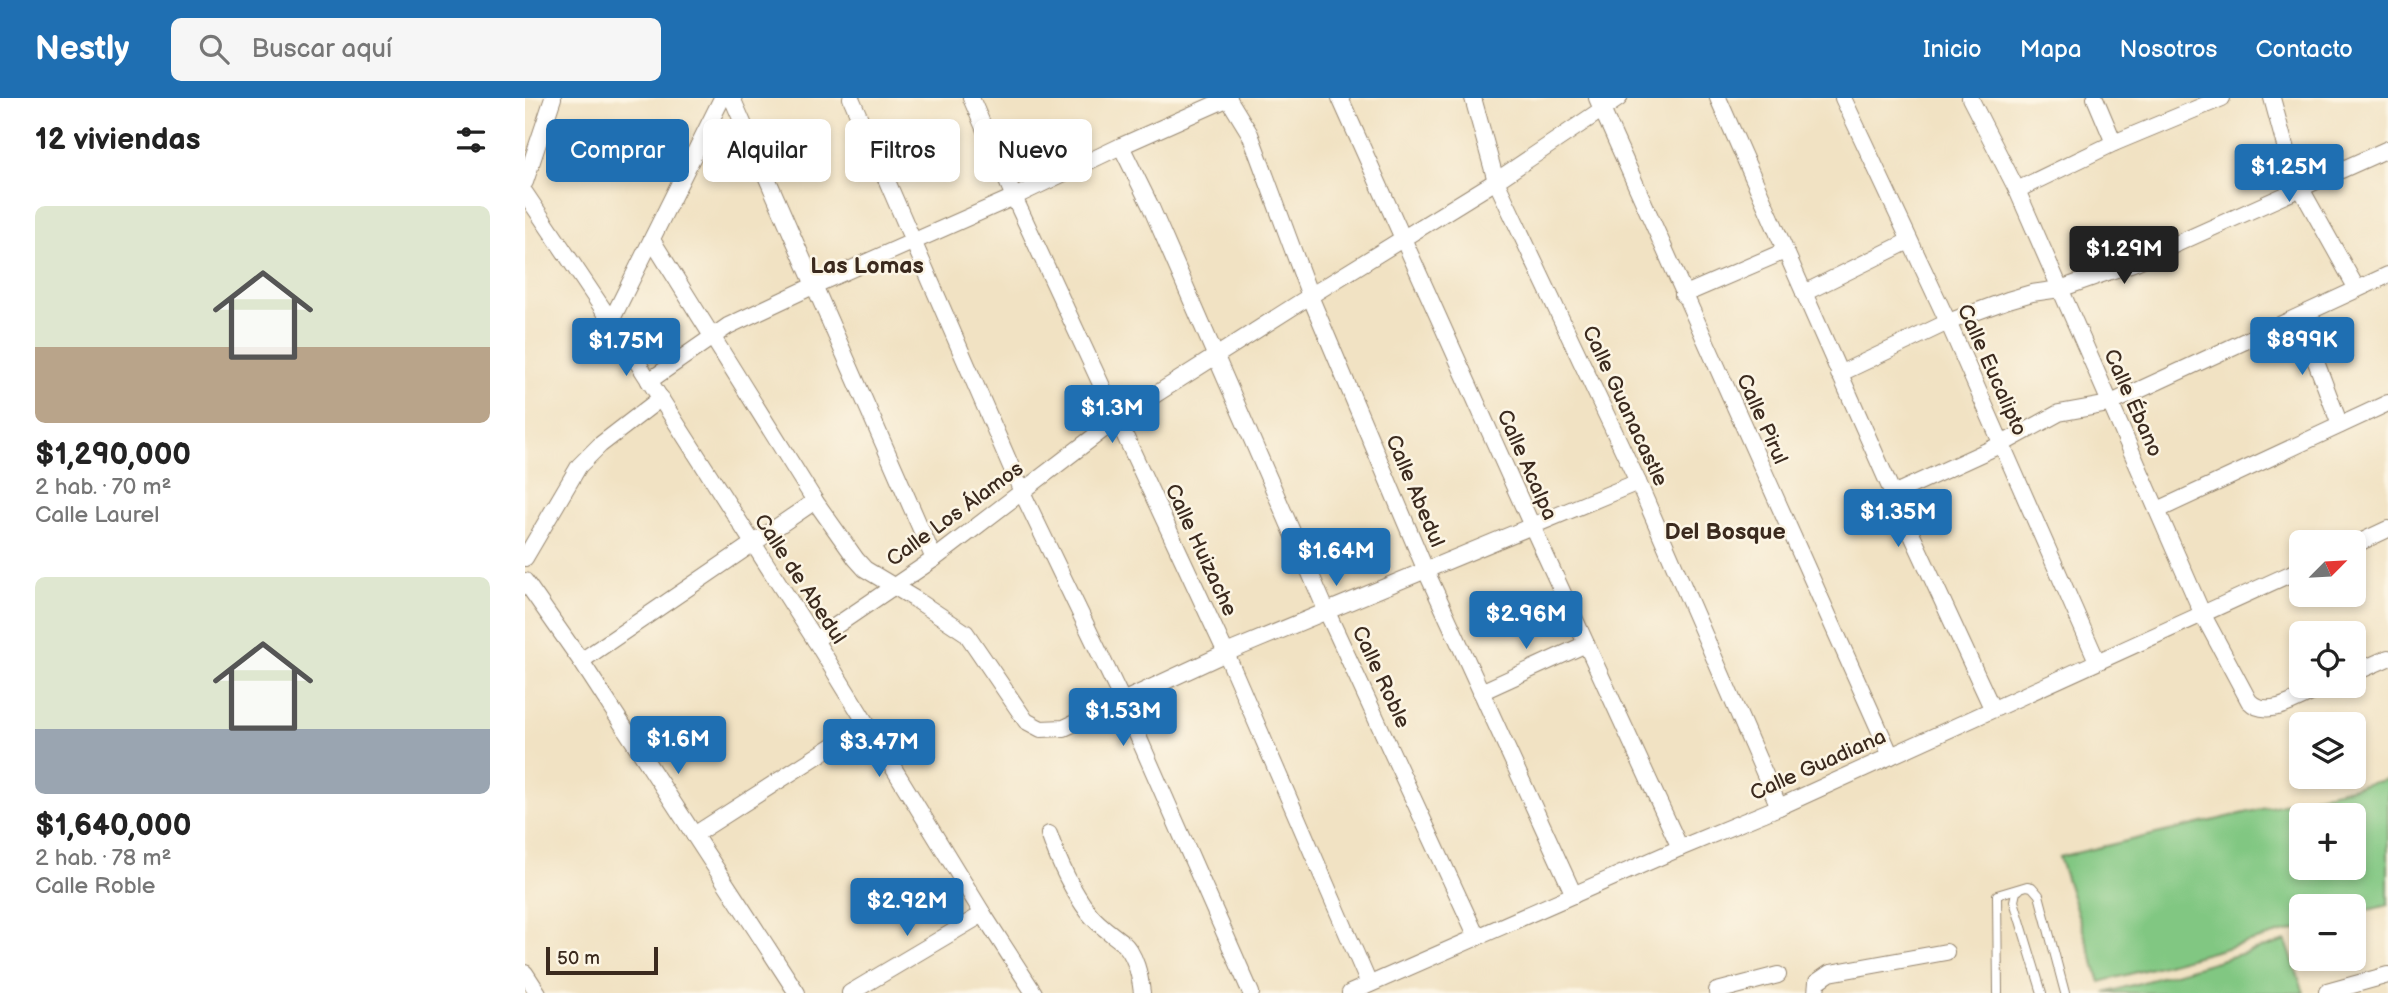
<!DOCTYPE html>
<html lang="es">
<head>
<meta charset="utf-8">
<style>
	body { margin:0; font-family:"Balsamiq Sans",sans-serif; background:#f6f6f6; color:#222; height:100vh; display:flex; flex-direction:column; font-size:26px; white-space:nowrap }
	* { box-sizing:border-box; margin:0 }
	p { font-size:23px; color:#767676 }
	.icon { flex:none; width:38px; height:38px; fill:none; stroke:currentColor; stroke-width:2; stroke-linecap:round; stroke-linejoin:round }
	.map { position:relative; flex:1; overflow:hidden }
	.drawer { display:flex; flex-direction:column; background:#fff; width:525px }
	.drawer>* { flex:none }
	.hud { position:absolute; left:21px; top:21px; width:665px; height:63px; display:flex; gap:14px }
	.needle { width:46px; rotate:66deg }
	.fabs { position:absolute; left:1764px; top:432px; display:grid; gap:14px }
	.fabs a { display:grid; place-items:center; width:77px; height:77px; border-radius:10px; background:#fff; box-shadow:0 4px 10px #0003; font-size:35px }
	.scale { position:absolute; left:21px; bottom:18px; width:112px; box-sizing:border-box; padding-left:7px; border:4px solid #3b2a1e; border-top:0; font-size:19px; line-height:24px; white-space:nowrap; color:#3b2a1e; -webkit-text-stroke:5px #fcf5e5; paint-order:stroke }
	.price { position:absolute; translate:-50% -60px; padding:0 16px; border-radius:7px; background:#1f6fb2; color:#fff; font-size:23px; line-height:46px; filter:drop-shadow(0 2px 4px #0008) }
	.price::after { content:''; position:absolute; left:50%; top:42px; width:21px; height:16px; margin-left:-10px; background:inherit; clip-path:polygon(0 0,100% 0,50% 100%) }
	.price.current { background:#222; color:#fff }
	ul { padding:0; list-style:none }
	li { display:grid; align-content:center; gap:14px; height:371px; padding:0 35px }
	li span { display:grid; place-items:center; height:217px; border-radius:10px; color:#555 }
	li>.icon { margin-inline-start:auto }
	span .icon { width:126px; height:126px; fill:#fffc; stroke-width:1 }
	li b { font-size:30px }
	h2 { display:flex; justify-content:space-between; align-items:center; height:84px; padding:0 35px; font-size:30px }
	.pill { padding:0 24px; border-radius:10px; background:#fff; box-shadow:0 4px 10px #0003; font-size:24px; line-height:63px }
	.pill.current { background:#1f6fb2; color:#fff }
	header { display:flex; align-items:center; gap:42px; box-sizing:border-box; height:98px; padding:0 35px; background:#1f6fb2; color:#fff }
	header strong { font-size:33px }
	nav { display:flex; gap:38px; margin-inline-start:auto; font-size:24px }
	.search { width:490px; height:63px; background:#f6f6f6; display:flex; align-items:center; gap:18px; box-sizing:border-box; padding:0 24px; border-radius:10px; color:#767676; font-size:26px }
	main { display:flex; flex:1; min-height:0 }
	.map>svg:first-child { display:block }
	.green { fill:#81c782; stroke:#5e7850; stroke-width:2; fill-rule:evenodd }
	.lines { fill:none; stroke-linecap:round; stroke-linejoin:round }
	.service-casing { stroke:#968670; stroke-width:10 }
	.minor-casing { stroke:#968670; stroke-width:18 }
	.service { stroke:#fff; stroke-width:8 }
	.minor { stroke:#fff; stroke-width:16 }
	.labels { text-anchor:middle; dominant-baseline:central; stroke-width:5; stroke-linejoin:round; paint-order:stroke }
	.street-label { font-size:21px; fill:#3b2a1e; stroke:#fcf5e5 }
	.neighbourhood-label { font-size:23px; font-weight:bold; fill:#3b2a1e; stroke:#fcf5e5 }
</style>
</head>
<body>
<header>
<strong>Nestly</strong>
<div class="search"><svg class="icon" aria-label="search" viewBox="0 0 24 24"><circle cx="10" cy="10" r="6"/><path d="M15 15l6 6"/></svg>Buscar aquí</div>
<nav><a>Inicio</a><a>Mapa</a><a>Nosotros</a><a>Contacto</a></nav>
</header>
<main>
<section class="drawer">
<h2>12 viviendas<svg class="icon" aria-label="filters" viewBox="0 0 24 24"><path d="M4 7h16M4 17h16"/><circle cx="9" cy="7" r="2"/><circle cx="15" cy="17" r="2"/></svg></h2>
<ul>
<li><span style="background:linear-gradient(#dfe7d0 65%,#b9a48a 0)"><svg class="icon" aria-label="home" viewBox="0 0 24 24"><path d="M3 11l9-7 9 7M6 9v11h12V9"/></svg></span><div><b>$1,290,000</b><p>2 hab. · 70 m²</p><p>Calle Laurel</p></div></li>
<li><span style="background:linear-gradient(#dfe7d0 70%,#9aa5b1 0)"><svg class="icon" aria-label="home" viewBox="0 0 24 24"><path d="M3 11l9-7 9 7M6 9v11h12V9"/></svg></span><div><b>$1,640,000</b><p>2 hab. · 78 m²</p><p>Calle Roble</p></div></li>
</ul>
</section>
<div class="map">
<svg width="1863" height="895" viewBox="0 0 1863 895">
	<rect width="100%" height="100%" fill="#fcf5e5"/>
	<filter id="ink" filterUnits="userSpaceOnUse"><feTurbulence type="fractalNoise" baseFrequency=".0143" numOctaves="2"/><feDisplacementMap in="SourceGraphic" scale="14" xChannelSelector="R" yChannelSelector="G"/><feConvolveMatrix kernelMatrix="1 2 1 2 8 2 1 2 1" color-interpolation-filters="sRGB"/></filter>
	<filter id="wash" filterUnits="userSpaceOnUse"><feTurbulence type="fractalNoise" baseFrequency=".00686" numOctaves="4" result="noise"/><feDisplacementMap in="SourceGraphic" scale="28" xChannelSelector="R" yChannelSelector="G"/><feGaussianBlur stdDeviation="1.57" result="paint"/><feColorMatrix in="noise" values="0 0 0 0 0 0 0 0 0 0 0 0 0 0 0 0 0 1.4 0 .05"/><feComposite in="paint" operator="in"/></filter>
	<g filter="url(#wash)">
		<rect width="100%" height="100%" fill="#f1e2c3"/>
		<g class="green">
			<path d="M 1863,681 L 1863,807 L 1829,816 L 1829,808 L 1776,808 L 1776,830 L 1575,884 L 1534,759 ZM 1776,718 L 1829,718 L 1829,770 L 1776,770 Z"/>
			<path d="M 1761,843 L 1779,895 L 1580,895 Z"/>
		</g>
	</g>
	<g filter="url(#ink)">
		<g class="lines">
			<defs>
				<g id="service">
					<path d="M 1494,792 L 1491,794 L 1489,803 L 1517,895"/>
					<path d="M 1473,895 L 1472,797 L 1502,788 L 1507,789 L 1514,797 L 1540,895"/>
				</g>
				<g id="minor">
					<path d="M 207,0 L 409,461"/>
					<path d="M 326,0 L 497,394 L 597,602 L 726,895"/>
					<path d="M 446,0 L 489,99 L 701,555 L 844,886"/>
					<path d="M 703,0 L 725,36 L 785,198 L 901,473 L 1049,797"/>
					<path d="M 815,0 L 1007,428 L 1155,750"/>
					<path d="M 948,0 L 971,83 L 1113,384 L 1254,709"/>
					<path d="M 1072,0 L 1366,658"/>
					<path d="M 1193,0 L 1368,396 L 1467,610"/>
					<path d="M 1318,0 L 1423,224 L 1572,563"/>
					<path d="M 1445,0 L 1492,92 L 1678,517 L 1724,603 C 1743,623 1779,597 1800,588"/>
					<path d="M 1570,0 L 1589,45"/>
					<path d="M 1747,0 L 1763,59 L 1775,89 L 1832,191"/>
					<path d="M 596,48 L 625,107 L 802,514 L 952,839"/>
					<path d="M 0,84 L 28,0"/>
					<path d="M 1492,92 L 1589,45 L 1697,0"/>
					<path d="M 0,95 L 86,223 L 290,542 L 458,816 L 509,895"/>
					<path d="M 127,142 L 290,403 L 331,461 L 340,471 L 390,501 L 441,535 L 501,623 L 516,631 L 539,630 L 701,555 L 1113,384"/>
					<path d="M 1279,195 L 1384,143"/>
					<path d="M 1158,197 L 1260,153"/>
					<path d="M 1774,219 L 1815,327"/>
					<path d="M 86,223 L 197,0"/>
					<path d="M 1314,276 L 1423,224 L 1483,202 L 1507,195 L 1535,191 L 1611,164 L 1863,51"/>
					<path d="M 124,283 L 203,228 L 290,187 L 489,99 L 596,48 L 704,0"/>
					<path d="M 1368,396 L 1477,346 L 1534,315 L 1584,306 L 1863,177"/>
					<path d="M 1633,412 L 1863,305"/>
					<path d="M 1829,447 L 1863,431"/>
					<path d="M 0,460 L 54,368 L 75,347 L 136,300"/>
					<path d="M 0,483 L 56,563 L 272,895"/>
					<path d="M 290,542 L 409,461 L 592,321 L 785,198 L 971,83 L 1094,0"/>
					<path d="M 56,563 L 290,403"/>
					<path d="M 1829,575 L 1863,560"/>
					<path d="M 956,594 L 1061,546"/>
					<path d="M 524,736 C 534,765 546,791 564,815 C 573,827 586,835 597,844 C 611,856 615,878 617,895"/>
					<path d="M 169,737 L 342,626"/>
					<path d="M 0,875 L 13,895"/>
					<path d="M 1802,894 L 1863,877"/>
					<path d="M 325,895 L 458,816"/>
					<path d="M 825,895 L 1155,750 L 1254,709 L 1776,471"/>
					<path d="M 1192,895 L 1192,893 L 1253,877"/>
					<path d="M 1291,895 L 1292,884 L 1305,875 L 1421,854"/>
				</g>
			</defs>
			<use href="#service" class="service-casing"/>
			<use href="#minor" class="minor-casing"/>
			<use href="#service" class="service"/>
			<use href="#minor" class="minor"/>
		</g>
	</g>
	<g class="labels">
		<g class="street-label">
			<text transform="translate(1467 272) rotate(66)">Calle Eucalipto</text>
			<text transform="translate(1608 305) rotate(66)">Calle Ébano</text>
			<text transform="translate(1100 308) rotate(65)">Calle Guanacastle</text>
			<text transform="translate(1237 321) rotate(66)">Calle Pirul</text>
			<text transform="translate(1002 367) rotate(66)">Calle Acalpa</text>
			<text transform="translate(890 393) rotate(67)">Calle Abedul</text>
			<text transform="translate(430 416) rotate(-36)">Calle Los Álamos</text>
			<text transform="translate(676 452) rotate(65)">Calle Huizache</text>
			<text transform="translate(275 481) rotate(57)">Calle de Abedul</text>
			<text transform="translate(856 579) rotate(65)">Calle Roble</text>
			<text transform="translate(1293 667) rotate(-24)">Calle Guadiana</text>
		</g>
		<g class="neighbourhood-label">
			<text x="342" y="168">Las Lomas</text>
			<text x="1200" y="434">Del Bosque</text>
		</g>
	</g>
</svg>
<div class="fabs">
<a><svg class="needle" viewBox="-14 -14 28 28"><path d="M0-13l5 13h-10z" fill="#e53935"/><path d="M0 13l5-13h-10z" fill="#767676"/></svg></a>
<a><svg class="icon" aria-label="locate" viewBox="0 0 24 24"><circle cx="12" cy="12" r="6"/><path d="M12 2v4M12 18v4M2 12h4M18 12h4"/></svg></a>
<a><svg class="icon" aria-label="layers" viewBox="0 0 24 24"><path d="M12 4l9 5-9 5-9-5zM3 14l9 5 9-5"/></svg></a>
<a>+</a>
<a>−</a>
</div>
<div class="scale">50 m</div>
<b class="price" style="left:1764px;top:106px">$1.25M</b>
<b class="price current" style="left:1599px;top:188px">$1.29M</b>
<b class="price" style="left:1777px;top:279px">$899K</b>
<b class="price" style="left:101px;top:280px">$1.75M</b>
<b class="price" style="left:587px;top:347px">$1.3M</b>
<b class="price" style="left:1373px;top:451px">$1.35M</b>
<b class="price" style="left:811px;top:490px">$1.64M</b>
<b class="price" style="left:1001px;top:553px">$2.96M</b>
<b class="price" style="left:598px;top:650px">$1.53M</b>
<b class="price" style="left:153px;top:678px">$1.6M</b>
<b class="price" style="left:354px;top:681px">$3.47M</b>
<b class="price" style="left:382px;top:840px">$2.92M</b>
<div class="hud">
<a class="pill current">Comprar</a>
<a class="pill">Alquilar</a>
<a class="pill">Filtros</a>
<a class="pill">Nuevo</a>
</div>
</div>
</main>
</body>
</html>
